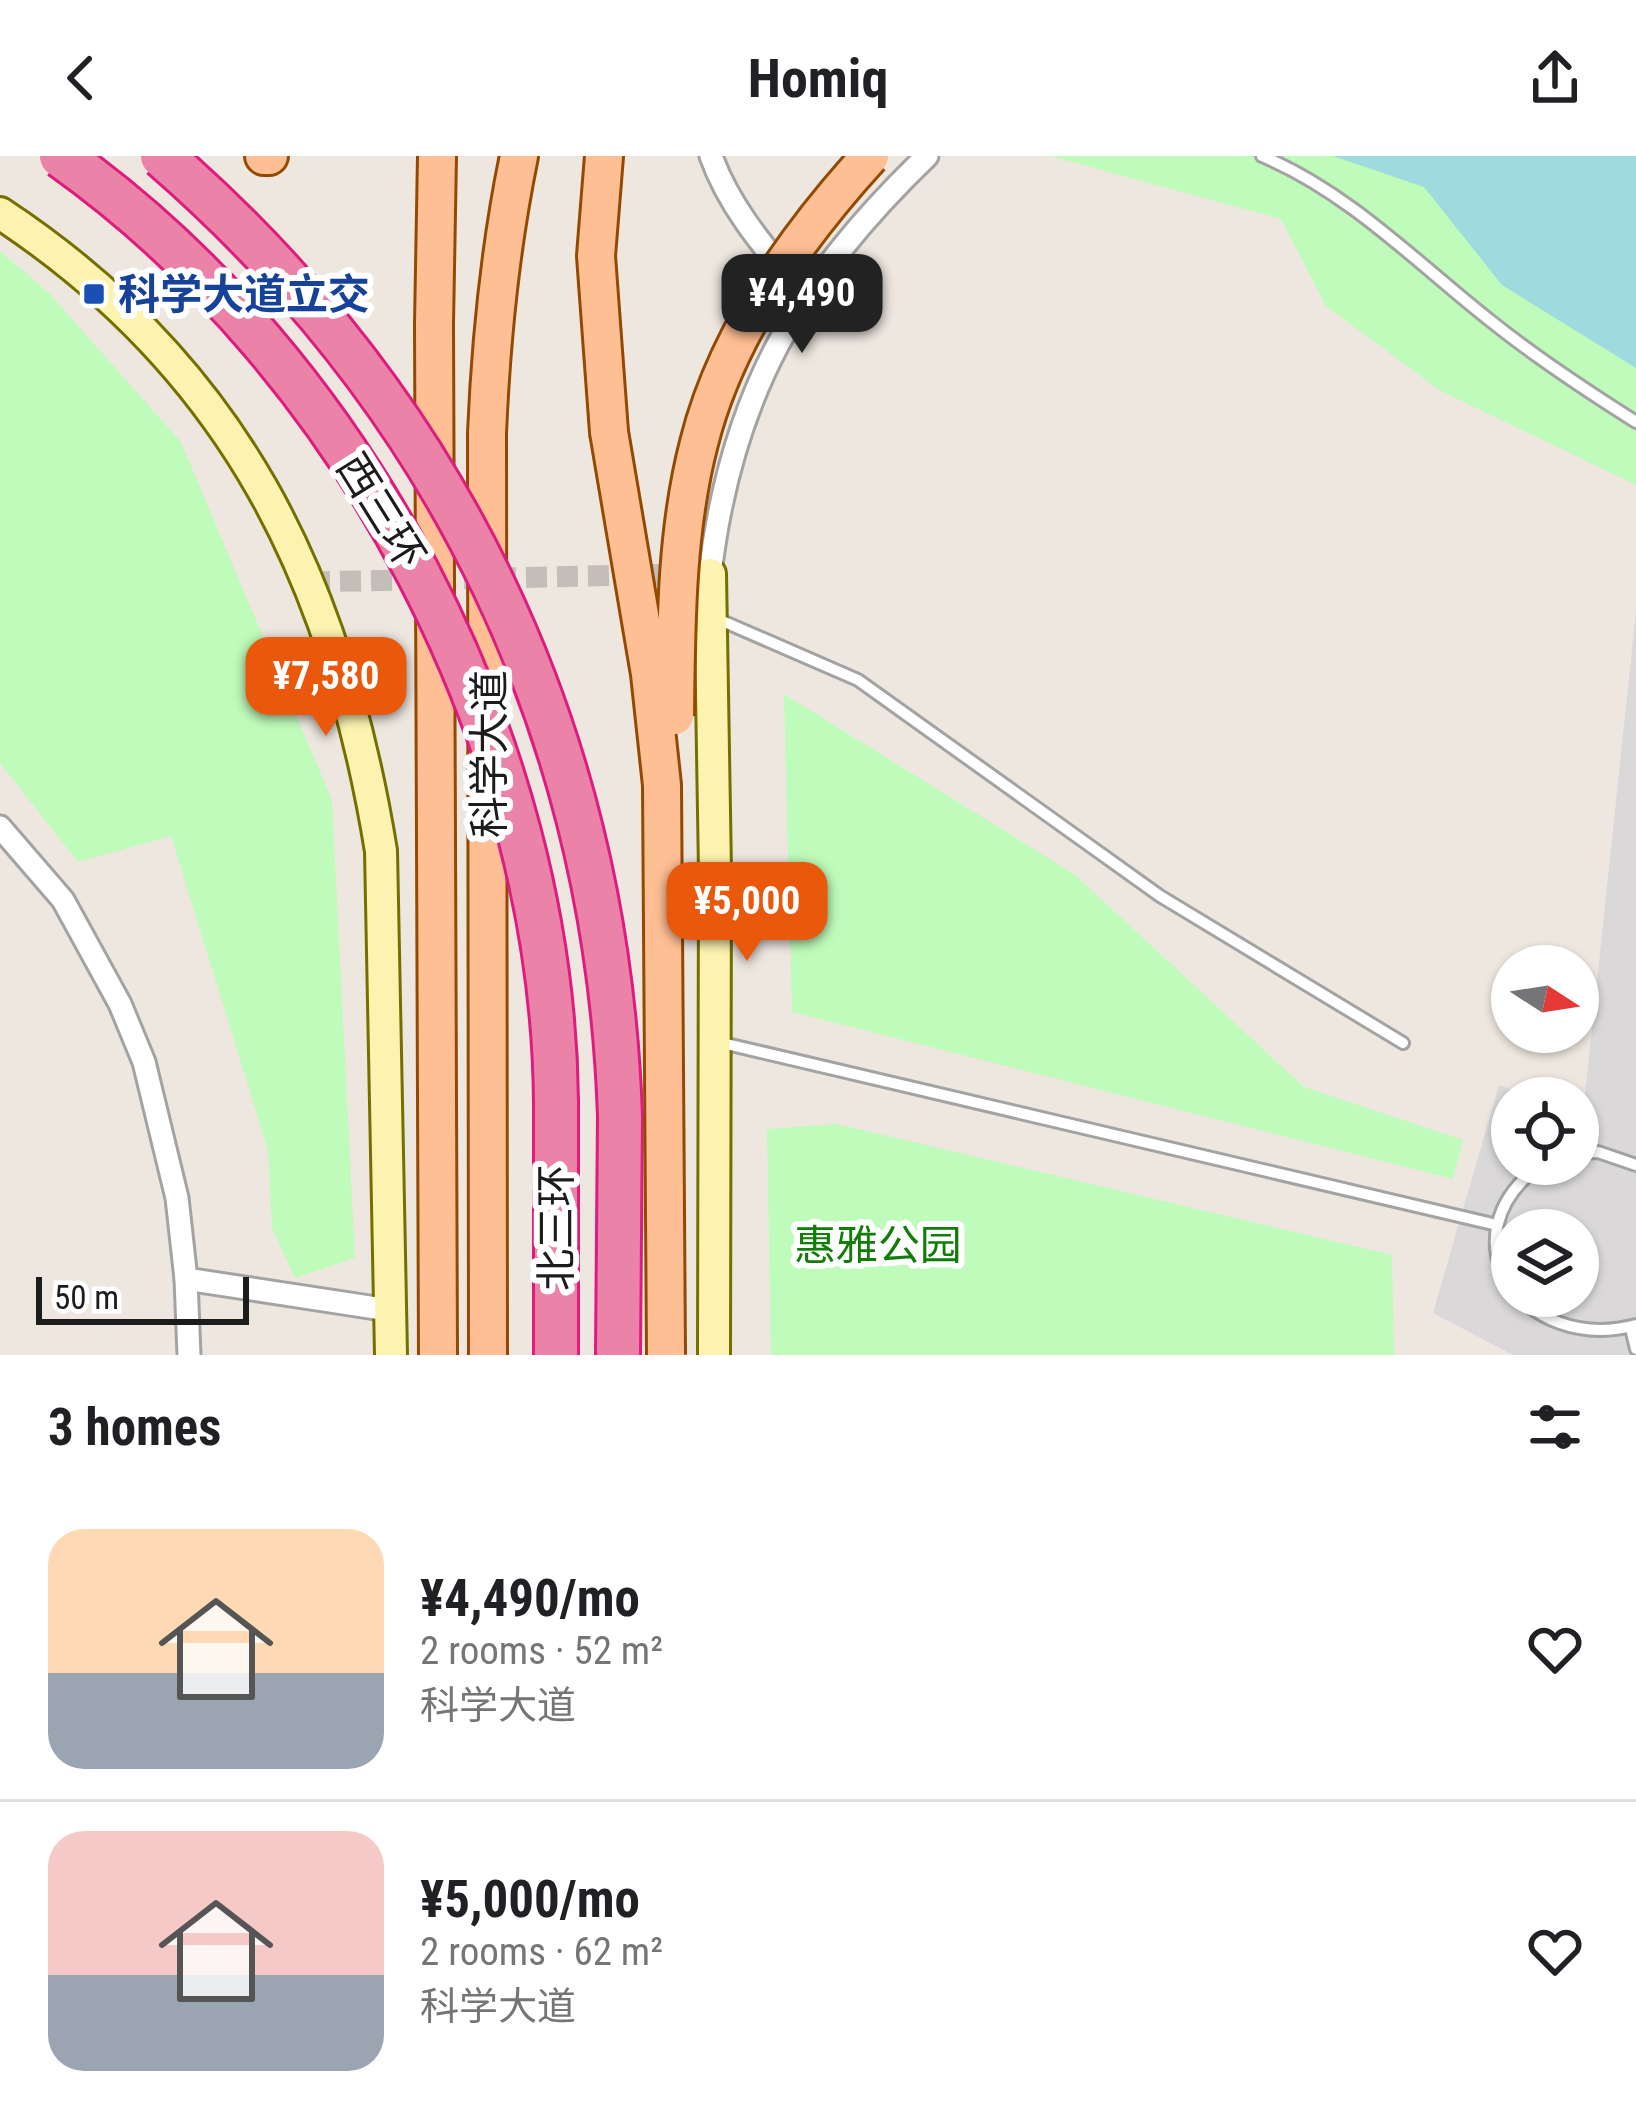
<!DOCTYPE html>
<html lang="en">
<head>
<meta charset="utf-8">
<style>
	body { margin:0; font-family:"Roboto Condensed","Noto Sans SC",sans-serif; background:#f6f6f6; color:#202124; height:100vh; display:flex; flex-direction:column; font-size:45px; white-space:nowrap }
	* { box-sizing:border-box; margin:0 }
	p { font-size:39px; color:#757577 }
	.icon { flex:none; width:66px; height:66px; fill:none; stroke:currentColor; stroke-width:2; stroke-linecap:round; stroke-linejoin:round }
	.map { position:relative; height:1199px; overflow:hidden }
	.details { display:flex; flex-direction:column; background:#fff; flex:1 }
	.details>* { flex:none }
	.needle { width:78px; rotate:102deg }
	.fabs { position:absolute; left:1491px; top:789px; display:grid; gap:24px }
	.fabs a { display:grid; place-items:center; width:108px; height:108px; border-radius:50%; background:#fff; box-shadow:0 3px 9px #0004; font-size:60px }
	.scale { position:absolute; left:36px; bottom:30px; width:213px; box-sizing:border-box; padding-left:12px; border:6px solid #1c1c1c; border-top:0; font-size:33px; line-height:42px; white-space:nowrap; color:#1c1c1c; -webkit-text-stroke:9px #fff; paint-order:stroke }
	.price { position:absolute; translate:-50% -102px; padding:0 27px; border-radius:24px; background:#ea580c; color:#fff; font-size:39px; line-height:78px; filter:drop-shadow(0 3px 6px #0008) }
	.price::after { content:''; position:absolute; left:50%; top:72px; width:36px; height:27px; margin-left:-18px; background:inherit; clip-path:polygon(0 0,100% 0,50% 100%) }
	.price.active { background:#222; color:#fff }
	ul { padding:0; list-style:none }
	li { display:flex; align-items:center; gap:36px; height:300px; padding:0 48px }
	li+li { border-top:3px solid #e0e0e0 }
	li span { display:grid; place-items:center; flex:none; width:336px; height:240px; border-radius:36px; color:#555 }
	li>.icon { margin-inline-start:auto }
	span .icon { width:144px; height:144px; fill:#fffc; stroke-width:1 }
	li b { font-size:51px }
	h2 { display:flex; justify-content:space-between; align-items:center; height:144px; padding:0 48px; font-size:51px }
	header { display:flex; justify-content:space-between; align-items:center; height:156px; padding:0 48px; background:#fff; font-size:54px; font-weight:700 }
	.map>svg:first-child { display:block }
	.residential { fill:#dad8d9; fill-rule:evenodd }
	.park { fill:#bffbba }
	.water { fill:#9edade }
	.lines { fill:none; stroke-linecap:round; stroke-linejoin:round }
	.street-tunnel { stroke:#c4beb9; stroke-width:21; stroke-dasharray:21 10; stroke-linecap:butt }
	.lane-casing { stroke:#a3a3a3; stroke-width:16 }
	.street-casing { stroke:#a3a3a3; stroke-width:27 }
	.secondary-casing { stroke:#756f00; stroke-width:36 }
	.primary-casing { stroke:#934a00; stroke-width:42 }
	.highway-casing { stroke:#dd1c7e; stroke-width:48 }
	.lane { stroke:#fff; stroke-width:10 }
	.street { stroke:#fff; stroke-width:21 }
	.secondary { stroke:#fcf3b0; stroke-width:30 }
	.primary { stroke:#ffbf94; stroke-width:36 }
	.highway { stroke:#ea83a7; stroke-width:42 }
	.primary-bridge-casing { stroke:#934a00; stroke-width:42; stroke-linecap:butt }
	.highway-bridge-casing { stroke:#dd1c7e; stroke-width:48; stroke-linecap:butt }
	.primary-bridge { stroke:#ffbf94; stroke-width:36 }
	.highway-bridge { stroke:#ea83a7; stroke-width:42 }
	.transit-dot { fill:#1a4fb4; stroke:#fff; stroke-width:4.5 }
	.labels { text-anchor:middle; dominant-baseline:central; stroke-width:12; stroke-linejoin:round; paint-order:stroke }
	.transit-label { font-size:42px; font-weight:bold; fill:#164399; stroke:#fff; text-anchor:start }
	.street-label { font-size:42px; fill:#1c1c1c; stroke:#fff }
	.park-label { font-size:42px; fill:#107d06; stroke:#fff }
</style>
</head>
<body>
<header><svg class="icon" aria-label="back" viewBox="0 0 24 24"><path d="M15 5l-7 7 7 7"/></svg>Homiq<svg class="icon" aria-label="share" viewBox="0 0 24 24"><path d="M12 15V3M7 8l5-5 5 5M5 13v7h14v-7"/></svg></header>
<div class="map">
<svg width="1636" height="1199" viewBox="0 0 1636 1199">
	<rect width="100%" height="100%" fill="#eee7e0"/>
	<path class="residential" d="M 1636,456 L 1636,1199 L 1513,1199 L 1433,1157 L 1499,929 L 1534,942 L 1512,942 L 1512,1008 L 1578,1008 L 1578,958 L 1583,958 ZM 1512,1074 L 1578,1074 L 1578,1140 L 1512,1140 Z"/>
	<g class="park">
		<path d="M 1050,0 L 1636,0 L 1636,329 L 1441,235 L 1326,150 L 1281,63 Z"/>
		<path d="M 0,95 L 49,137 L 181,286 L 332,644 L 355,1102 L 295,1122 L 272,1072 L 268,994 L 171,680 L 78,706 L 0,607 Z"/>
		<path d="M 784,538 L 1074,718 L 1304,931 L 1463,984 L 1453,1023 L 792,856 Z"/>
		<path d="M 837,968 L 1392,1099 L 1394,1199 L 771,1199 L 767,973 Z"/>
	</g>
	<path class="water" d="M 1333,0 L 1636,0 L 1636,212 L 1502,129 L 1424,31 Z"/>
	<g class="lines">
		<path class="street-tunnel" d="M 309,426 L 685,418"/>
		<defs>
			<g id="lane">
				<path d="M 1262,0 C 1350,37 1418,108 1492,166 C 1538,203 1587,235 1636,266"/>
				<path d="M 713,461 L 858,524 L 1160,740 L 1403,887"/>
				<path d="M 718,886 L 1497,1069"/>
				<path d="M 1578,997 L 1598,996 L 1636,1009"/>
				<path d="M 1542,1008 C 1440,1081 1523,1199 1636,1169"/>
				<path d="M 1631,1172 L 1636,1193"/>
			</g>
			<g id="street">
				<path d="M 711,0 C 730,54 770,98 806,142"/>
				<path d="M 710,418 C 731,239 798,124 927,0"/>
				<path d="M 0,671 L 63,744 L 120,848 L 144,906 L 177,1042 L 186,1123 L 389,1154"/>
				<path d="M 186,1123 L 189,1199"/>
			</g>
			<g id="secondary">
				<path d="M 0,57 C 235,212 337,424 381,695 L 391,1199"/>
				<path d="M 710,418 L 715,715 L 714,1199"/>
			</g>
			<g id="primary">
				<path d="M 264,0 L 269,0"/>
				<path d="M 437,0 L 434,168 L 438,1199"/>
				<path d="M 604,0 L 596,100 L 609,276"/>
				<path d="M 488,1199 L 487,277 C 491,183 500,92 519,0"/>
			</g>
			<g id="highway">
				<path d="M 556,1199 L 556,946"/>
				<path d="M 618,1199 L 620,960"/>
			</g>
		</defs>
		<use href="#lane" class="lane-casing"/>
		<use href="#street" class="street-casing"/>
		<use href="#secondary" class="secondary-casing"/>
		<use href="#primary" class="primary-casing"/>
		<use href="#highway" class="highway-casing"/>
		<use href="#lane" class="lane"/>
		<use href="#street" class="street"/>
		<use href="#secondary" class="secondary"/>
		<use href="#primary" class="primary"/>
		<use href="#highway" class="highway"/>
		<defs>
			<g id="primary-bridge">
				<path d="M 609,276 L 650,518 L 662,629 L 666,1199"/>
				<path d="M 675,560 C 676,470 676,375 699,287 C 726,179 796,81 870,0"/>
			</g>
			<g id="highway-bridge">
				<path d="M 61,0 C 355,209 553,586 556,946"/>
				<path d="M 162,0 C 450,250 607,578 620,960"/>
			</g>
		</defs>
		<use href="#primary-bridge" class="primary-bridge-casing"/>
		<use href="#highway-bridge" class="highway-bridge-casing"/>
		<use href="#primary-bridge" class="primary-bridge"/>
		<use href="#highway-bridge" class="highway-bridge"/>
	</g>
	<rect class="transit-dot" x="82" y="126" width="24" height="24" rx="6"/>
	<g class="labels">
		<g class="transit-label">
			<text x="118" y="138">科学大道立交</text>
		</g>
		<g class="street-label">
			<text transform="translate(381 355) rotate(58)">西三环</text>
			<text transform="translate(489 598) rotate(-90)">科学大道</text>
			<text transform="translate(556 1072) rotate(-90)">北三环</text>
		</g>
		<g class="park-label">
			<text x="878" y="1089">惠雅公园</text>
		</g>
	</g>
</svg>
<div class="fabs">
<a><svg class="needle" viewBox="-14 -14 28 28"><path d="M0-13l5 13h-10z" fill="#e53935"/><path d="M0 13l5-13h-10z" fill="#757577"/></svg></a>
<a><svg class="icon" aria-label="locate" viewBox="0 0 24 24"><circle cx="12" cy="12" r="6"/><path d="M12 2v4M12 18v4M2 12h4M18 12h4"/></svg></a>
<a><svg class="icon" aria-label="layers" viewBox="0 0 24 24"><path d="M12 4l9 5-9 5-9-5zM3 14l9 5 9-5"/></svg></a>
</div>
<div class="scale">50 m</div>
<b class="price active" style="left:802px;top:200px">¥4,490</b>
<b class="price" style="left:326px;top:583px">¥7,580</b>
<b class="price" style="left:747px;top:808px">¥5,000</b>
</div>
<section class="details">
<h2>3 homes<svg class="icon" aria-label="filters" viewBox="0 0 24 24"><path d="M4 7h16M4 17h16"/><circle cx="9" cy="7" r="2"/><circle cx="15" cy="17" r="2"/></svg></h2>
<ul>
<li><span style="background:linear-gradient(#ffd9b3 60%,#9aa5b1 0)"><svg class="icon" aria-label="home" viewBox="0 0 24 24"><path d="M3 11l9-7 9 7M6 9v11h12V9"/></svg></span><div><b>¥4,490/mo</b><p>2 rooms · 52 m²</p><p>科学大道</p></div><svg class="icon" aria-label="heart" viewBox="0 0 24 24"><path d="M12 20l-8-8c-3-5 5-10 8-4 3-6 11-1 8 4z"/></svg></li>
<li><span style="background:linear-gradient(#f6c9c9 60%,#9aa5b1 0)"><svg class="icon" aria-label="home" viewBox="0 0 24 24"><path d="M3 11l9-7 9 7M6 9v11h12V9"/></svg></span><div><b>¥5,000/mo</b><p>2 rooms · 62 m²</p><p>科学大道</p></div><svg class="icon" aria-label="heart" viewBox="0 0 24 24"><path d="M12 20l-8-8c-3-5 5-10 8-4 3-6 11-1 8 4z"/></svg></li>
</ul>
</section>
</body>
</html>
